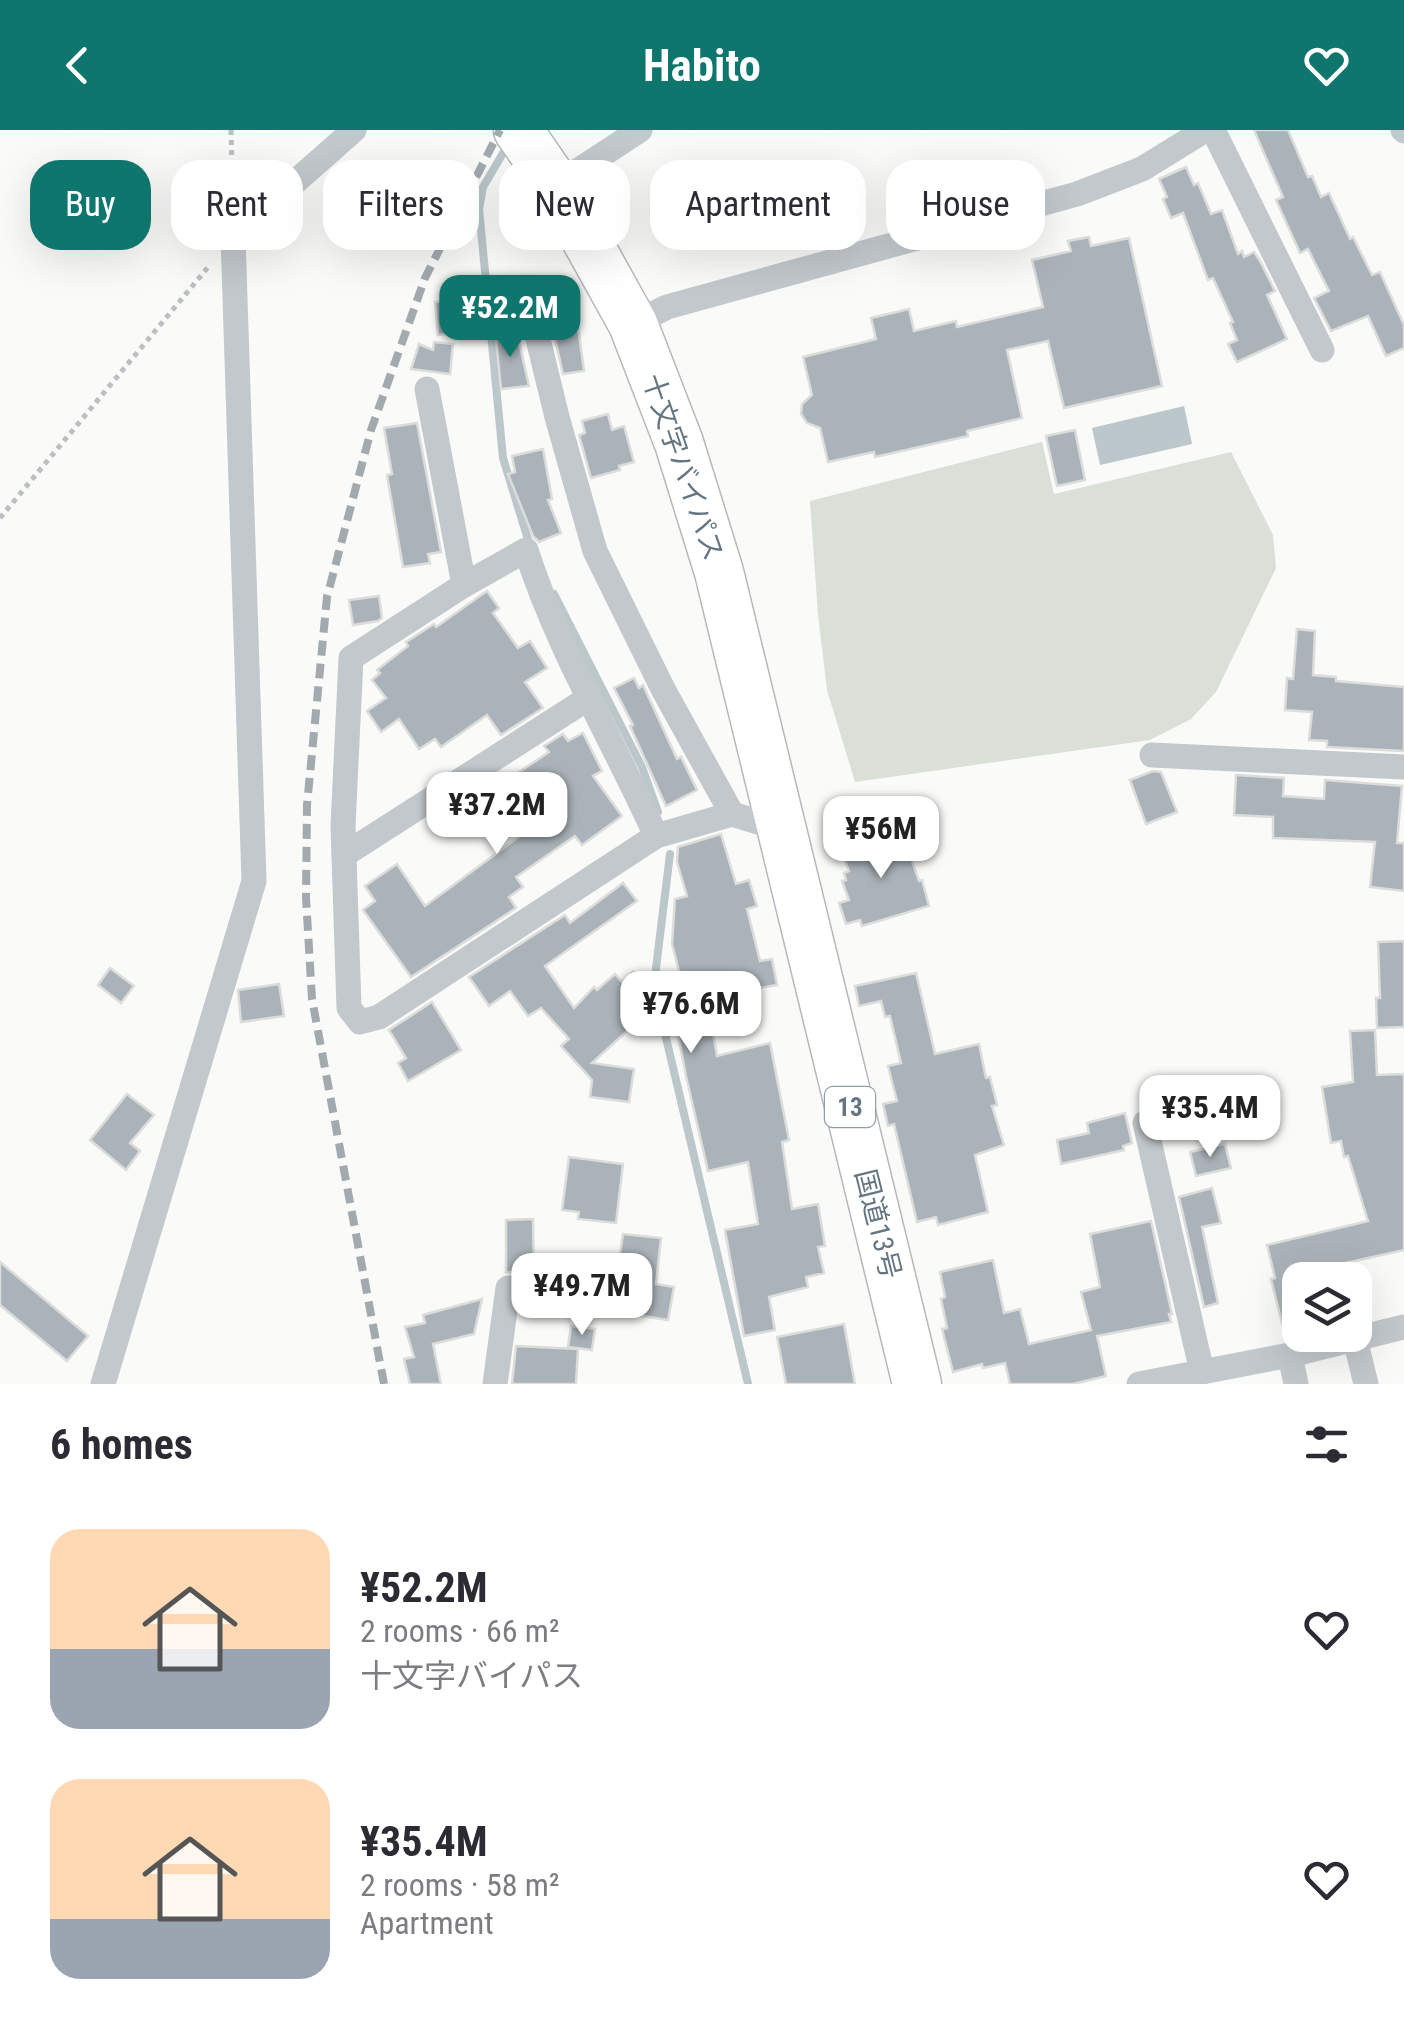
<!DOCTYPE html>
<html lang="en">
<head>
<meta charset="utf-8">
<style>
	body { margin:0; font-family:"Roboto Condensed","Noto Sans JP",sans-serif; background:#f2f2f3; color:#2b2b33; height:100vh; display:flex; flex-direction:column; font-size:38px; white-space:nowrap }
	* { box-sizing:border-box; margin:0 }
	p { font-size:32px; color:#7c7c81 }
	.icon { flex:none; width:55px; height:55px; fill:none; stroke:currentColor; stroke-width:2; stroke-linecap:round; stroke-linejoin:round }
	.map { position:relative; height:1254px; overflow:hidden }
	.side { display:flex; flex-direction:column; background:#fff; flex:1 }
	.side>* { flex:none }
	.hud { position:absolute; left:30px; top:30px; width:1345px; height:90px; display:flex; gap:20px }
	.buttons { position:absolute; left:1282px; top:1132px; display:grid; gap:20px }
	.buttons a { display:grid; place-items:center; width:90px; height:90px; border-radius:20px; background:#fff; box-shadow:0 10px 40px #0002; font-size:50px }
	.price { position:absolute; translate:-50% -85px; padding:0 22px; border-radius:20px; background:#fff; color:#222; font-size:32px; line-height:65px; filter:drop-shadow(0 2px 5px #0008) }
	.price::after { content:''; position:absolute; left:50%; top:60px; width:30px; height:22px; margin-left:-15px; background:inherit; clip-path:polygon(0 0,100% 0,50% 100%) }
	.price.on { background:#0f766e; color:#fff }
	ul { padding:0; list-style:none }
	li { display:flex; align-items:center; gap:30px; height:250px; padding:0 50px }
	li span { display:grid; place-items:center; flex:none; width:280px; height:200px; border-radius:30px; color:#555 }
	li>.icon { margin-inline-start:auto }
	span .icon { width:120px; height:120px; fill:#fffc; stroke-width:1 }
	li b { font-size:42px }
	h2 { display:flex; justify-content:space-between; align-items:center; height:120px; padding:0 50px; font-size:42px }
	.pill { padding:0 35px; border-radius:30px; background:#fff; box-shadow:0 10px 40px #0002; font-size:35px; line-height:90px }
	.pill.on { background:#0f766e; color:#fff }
	header { display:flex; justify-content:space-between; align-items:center; height:130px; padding:0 50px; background:#0f766e; color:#fff; font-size:45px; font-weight:700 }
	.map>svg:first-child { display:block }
	.green { fill:#dadfd7 }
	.water { fill:#bbc7cb }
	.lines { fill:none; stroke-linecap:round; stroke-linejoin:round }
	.stream { stroke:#bbc7cb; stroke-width:8 }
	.building { fill:#aab3b9; stroke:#dcdcda; stroke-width:2.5 }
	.highway-casing { stroke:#b4b9bd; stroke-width:51 }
	.path { stroke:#bbbfc2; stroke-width:5; stroke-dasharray:5 5; stroke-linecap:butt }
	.street { stroke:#c3c8cc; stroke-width:25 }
	.highway { stroke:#fff; stroke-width:48 }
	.rail { stroke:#a2aab0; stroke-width:8; stroke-dasharray:15 8; stroke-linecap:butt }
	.labels { text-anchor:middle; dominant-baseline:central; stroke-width:10; stroke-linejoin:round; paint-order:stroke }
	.shield { fill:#fff; stroke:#939fa8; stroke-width:2.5 }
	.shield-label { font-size:25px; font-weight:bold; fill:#657683 }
	.street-label { font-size:28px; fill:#657683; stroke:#fff }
</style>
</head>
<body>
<header><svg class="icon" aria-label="back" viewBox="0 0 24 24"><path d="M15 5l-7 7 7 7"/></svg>Habito<svg class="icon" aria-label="heart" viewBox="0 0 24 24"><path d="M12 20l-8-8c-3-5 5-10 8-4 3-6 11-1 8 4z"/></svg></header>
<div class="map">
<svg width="1404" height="1254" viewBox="0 0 1404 1254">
	<rect width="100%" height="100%" fill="#fafaf8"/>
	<path class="green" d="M 1042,312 L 1054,364 L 1231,322 L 1273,405 L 1276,438 L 1216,562 L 1191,589 L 1150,610 L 855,652 L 827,560 L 818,485 L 810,371 Z"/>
	<path class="water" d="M 1184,276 L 1192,314 L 1100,335 L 1092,298 Z"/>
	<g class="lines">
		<g class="stream">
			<path d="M 509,13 L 483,57 L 479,79 L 503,328 L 530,416"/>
			<path d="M 554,464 L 642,637 L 658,682"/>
			<path d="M 670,724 L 656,838 L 658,874 L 748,1254"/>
		</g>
	</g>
	<g class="building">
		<path d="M 1254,0 L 1288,0 L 1308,47 L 1312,46 L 1321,67 L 1329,63 L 1350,109 L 1353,107 L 1372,145 L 1380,142 L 1404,195 L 1404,218 L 1386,226 L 1368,186 L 1331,201 L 1314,168 L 1329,161 L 1308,119 L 1300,123 L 1276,70 L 1283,67 Z"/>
		<path d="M 1186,37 L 1194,55 L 1198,53 L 1211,84 L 1222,80 L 1238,124 L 1242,121 L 1244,127 L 1254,122 L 1260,131 L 1275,161 L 1267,165 L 1287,209 L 1237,232 L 1228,214 L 1237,210 L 1230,193 L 1233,192 L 1213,148 L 1208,150 L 1183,83 L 1171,88 L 1163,69 L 1167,67 L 1159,49 Z"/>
		<path d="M 798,69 L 806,96 L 751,111 L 745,85 Z"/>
		<path d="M 1089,107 L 1091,116 L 1129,108 L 1162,256 L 1064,278 L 1048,211 L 1007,220 L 1022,288 L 967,301 L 968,306 L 875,327 L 874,322 L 828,332 L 820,298 L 807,293 L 801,284 L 802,274 L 812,265 L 803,227 L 876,209 L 871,188 L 909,179 L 914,201 L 956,191 L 957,197 L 1043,177 L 1032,130 L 1071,121 L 1068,111 Z"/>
		<path d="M 456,171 L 456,176 L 471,175 L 473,202 L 438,205 L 435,172 Z"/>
		<path d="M 578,196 L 584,241 L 563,244 L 553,200 Z"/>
		<path d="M 516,198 L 529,256 L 501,259 L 495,200 Z"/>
		<path d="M 434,212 L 453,214 L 450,244 L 411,239 L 419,214 L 433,220 Z"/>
		<path d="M 608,284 L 612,300 L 624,296 L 634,332 L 619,336 L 620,340 L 591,348 L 579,305 L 585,303 L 582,291 Z"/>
		<path d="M 417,293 L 441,422 L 428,424 L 430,433 L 403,437 L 387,345 L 392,344 L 384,298 Z"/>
		<path d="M 1075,300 L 1085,350 L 1057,356 L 1046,306 Z"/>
		<path d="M 543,319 L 552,369 L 548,370 L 561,403 L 539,412 L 533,406 L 508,344 L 515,342 L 512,326 Z"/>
		<path d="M 487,461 L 499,478 L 493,483 L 518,518 L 530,511 L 547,538 L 525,552 L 543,578 L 501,605 L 487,585 L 441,617 L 435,609 L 419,619 L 399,589 L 381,602 L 367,581 L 386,568 L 372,550 L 380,543 L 377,540 L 408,516 L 406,512 L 434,494 L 436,497 Z"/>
		<path d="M 379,466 L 382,488 L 378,491 L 353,495 L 349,470 Z"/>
		<path d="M 1297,499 L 1315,501 L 1313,545 L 1336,547 L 1336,551 L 1404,557 L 1404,621 L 1327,617 L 1327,611 L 1309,610 L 1312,582 L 1285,580 L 1287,548 L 1293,549 Z"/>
		<path d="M 634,548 L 639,558 L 643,555 L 677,629 L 681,627 L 697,660 L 666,676 L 630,596 L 633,595 L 614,558 Z"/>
		<path d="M 583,603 L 602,641 L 593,646 L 622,686 L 582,715 L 575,706 L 516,747 L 523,757 L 509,767 L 516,778 L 411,847 L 363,780 L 375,771 L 365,756 L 397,734 L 425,776 L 524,703 L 494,659 L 549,622 L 544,616 L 563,604 L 568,611 Z"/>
		<path d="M 1153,641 L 1161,642 L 1177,682 L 1146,694 L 1130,650 Z"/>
		<path d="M 1236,645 L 1284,648 L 1283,666 L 1324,669 L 1325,650 L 1402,656 L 1397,713 L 1404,713 L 1404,761 L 1370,757 L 1375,712 L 1273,708 L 1273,687 L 1234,685 Z"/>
		<path d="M 481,656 L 495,678 L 456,704 L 441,682 Z"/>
		<path d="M 901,699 L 919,751 L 922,750 L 929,776 L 862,796 L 860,790 L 846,794 L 839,773 L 849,770 L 842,751 L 846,750 L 844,743 L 849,741 L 842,723 Z"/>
		<path d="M 721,704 L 736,754 L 749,750 L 757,776 L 747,779 L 760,831 L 772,829 L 777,855 L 739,862 L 743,878 L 710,885 L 717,926 L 770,913 L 789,1010 L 782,1012 L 792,1079 L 818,1074 L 825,1116 L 818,1117 L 824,1143 L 806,1147 L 808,1157 L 769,1167 L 775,1200 L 744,1206 L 725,1100 L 758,1094 L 748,1032 L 708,1041 L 686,946 L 670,862 L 592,933 L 634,939 L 629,972 L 590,967 L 592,950 L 561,916 L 569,909 L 541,878 L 528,886 L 510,861 L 489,876 L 469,847 L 565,785 L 570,793 L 623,753 L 637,771 L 545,836 L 574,878 L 594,857 L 597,860 L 615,844 L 622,852 L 633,842 L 646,856 L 681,849 L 672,814 L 675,769 L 687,766 L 677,732 L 678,717 Z"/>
		<path d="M 1404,811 L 1404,897 L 1377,898 L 1376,868 L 1380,868 L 1378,812 Z"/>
		<path d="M 110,838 L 134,856 L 121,873 L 98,855 Z"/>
		<path d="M 916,843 L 935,924 L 979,914 L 986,948 L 990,947 L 997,975 L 992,976 L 1004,1015 L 975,1025 L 988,1082 L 938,1095 L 936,1087 L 917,1092 L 894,994 L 888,996 L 883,974 L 897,971 L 888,936 L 901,933 L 890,886 L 885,887 L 881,871 L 859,876 L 855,856 Z"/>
		<path d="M 279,854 L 284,886 L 241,892 L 238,860 Z"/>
		<path d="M 432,872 L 461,920 L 408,951 L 398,933 L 406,928 L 389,900 Z"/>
		<path d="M 1375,900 L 1377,945 L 1404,944 L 1404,1120 L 1337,1135 L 1341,1150 L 1300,1150 L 1300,1188 L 1282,1193 L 1271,1149 L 1275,1148 L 1267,1115 L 1368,1091 L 1348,1026 L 1344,1027 L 1341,1011 L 1331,1013 L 1322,957 L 1353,952 L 1350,901 Z"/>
		<path d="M 127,964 L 154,985 L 130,1013 L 140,1021 L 126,1040 L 90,1010 Z"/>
		<path d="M 1125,983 L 1132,1013 L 1123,1016 L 1124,1020 L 1061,1034 L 1057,1010 L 1089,1003 L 1087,993 Z"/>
		<path d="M 1225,1014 L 1231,1038 L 1196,1046 L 1190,1022 Z"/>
		<path d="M 569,1027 L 623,1034 L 616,1093 L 578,1089 L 579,1082 L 562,1080 Z"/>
		<path d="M 1212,1058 L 1221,1093 L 1202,1097 L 1218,1173 L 1204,1177 L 1179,1067 Z"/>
		<path d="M 533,1089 L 534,1143 L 506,1142 L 506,1090 Z"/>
		<path d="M 1151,1091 L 1172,1184 L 1169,1184 L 1171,1192 L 1097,1206 L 1106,1246 L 1073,1254 L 1010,1254 L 1005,1233 L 983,1238 L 982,1234 L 953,1242 L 942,1199 L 947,1198 L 941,1169 L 945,1167 L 940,1142 L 993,1130 L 1004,1183 L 1020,1179 L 1029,1214 L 1091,1200 L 1081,1162 L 1100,1157 L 1090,1104 Z"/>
		<path d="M 623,1104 L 661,1108 L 656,1154 L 674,1157 L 668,1190 L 611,1181 L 622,1165 L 621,1157 L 616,1151 Z"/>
		<path d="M 0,1132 L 88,1206 L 67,1231 L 0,1175 Z"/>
		<path d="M 482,1169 L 474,1204 L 433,1214 L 441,1254 L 410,1254 L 404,1229 L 414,1227 L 405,1197 L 425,1193 L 423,1185 Z"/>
		<path d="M 844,1194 L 855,1254 L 786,1254 L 777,1207 Z"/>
		<path d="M 571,1196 L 595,1199 L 592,1220 L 568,1217 Z"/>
		<path d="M 516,1216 L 578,1219 L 576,1254 L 512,1254 Z"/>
	</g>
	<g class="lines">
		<defs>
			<path id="highway" d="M 518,0 L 556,55 L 633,194 L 679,313 L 719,442 L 917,1254"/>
		</defs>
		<use href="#highway" class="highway-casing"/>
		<g class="path">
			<path d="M 231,0 L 233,74"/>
			<path d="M 550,163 L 572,153"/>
			<path d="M 0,388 L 209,136"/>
		</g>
		<g class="street">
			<path d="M 1213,0 L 1322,220"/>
			<path d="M 1403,0 L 1404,1"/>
			<path d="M 556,55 L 640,0"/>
			<path d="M 529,172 L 557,287 L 595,421 L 663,559 L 732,684"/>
			<path d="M 633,194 L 667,177 L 1077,64 L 1142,39 L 1205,0"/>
			<path d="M 427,259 L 464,455 L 351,528 L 343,696 L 349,878 L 360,892 L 379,887 L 656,706"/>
			<path d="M 464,455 L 526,420 C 558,520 613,610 656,706 L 732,684 L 784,700"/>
			<path d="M 1152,625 L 1404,637"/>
			<path d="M 344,725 L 587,569"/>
			<path d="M 1145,993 L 1202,1242"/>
			<path d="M 1355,1209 L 1366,1254"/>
			<path d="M 1290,1225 L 1296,1254"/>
			<path d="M 103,1254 L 254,751 L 233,107 L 354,0"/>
			<path d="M 495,1254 L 508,1158 L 606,1163"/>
			<path d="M 1139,1254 L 1290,1225 L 1404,1197"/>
		</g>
		<use href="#highway" class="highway"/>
		<path class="rail" d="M 384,1254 L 312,869 L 306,768 L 307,675 L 327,467 L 371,300 L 425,148 L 500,0"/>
	</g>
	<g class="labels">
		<rect class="shield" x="825" y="957" width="50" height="40" rx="8"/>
		<g class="shield-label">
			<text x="850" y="977">13</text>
		</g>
		<g class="street-label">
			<text transform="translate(683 337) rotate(71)">十文字バイパス</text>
			<text transform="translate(878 1094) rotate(76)">国道13号</text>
		</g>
	</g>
</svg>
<div class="buttons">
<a><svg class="icon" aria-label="layers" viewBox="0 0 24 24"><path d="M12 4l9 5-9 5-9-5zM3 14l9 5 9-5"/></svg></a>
</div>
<b class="price on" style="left:510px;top:230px">¥52.2M</b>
<b class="price" style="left:497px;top:727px">¥37.2M</b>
<b class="price" style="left:881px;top:751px">¥56M</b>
<b class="price" style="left:691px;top:926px">¥76.6M</b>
<b class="price" style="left:1210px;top:1030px">¥35.4M</b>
<b class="price" style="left:582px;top:1208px">¥49.7M</b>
<div class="hud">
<a class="pill on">Buy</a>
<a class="pill">Rent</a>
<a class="pill">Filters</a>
<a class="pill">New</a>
<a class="pill">Apartment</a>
<a class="pill">House</a>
</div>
</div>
<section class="side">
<h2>6 homes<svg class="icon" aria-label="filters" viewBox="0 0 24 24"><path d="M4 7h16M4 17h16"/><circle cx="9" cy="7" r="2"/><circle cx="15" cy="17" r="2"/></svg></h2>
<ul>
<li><span style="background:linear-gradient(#ffd9b3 60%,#9aa5b1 0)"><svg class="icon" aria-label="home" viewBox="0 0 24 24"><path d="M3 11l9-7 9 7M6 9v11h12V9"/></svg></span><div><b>¥52.2M</b><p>2 rooms · 66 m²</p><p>十文字バイパス</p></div><svg class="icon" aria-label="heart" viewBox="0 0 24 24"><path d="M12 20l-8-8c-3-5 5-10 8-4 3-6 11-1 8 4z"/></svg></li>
<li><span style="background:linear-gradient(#ffd9b3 70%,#9aa5b1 0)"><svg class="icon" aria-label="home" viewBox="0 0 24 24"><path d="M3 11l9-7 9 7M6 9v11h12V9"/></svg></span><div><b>¥35.4M</b><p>2 rooms · 58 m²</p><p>Apartment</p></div><svg class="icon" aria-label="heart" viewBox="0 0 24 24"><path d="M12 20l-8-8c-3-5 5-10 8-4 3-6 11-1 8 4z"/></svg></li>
</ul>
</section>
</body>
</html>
